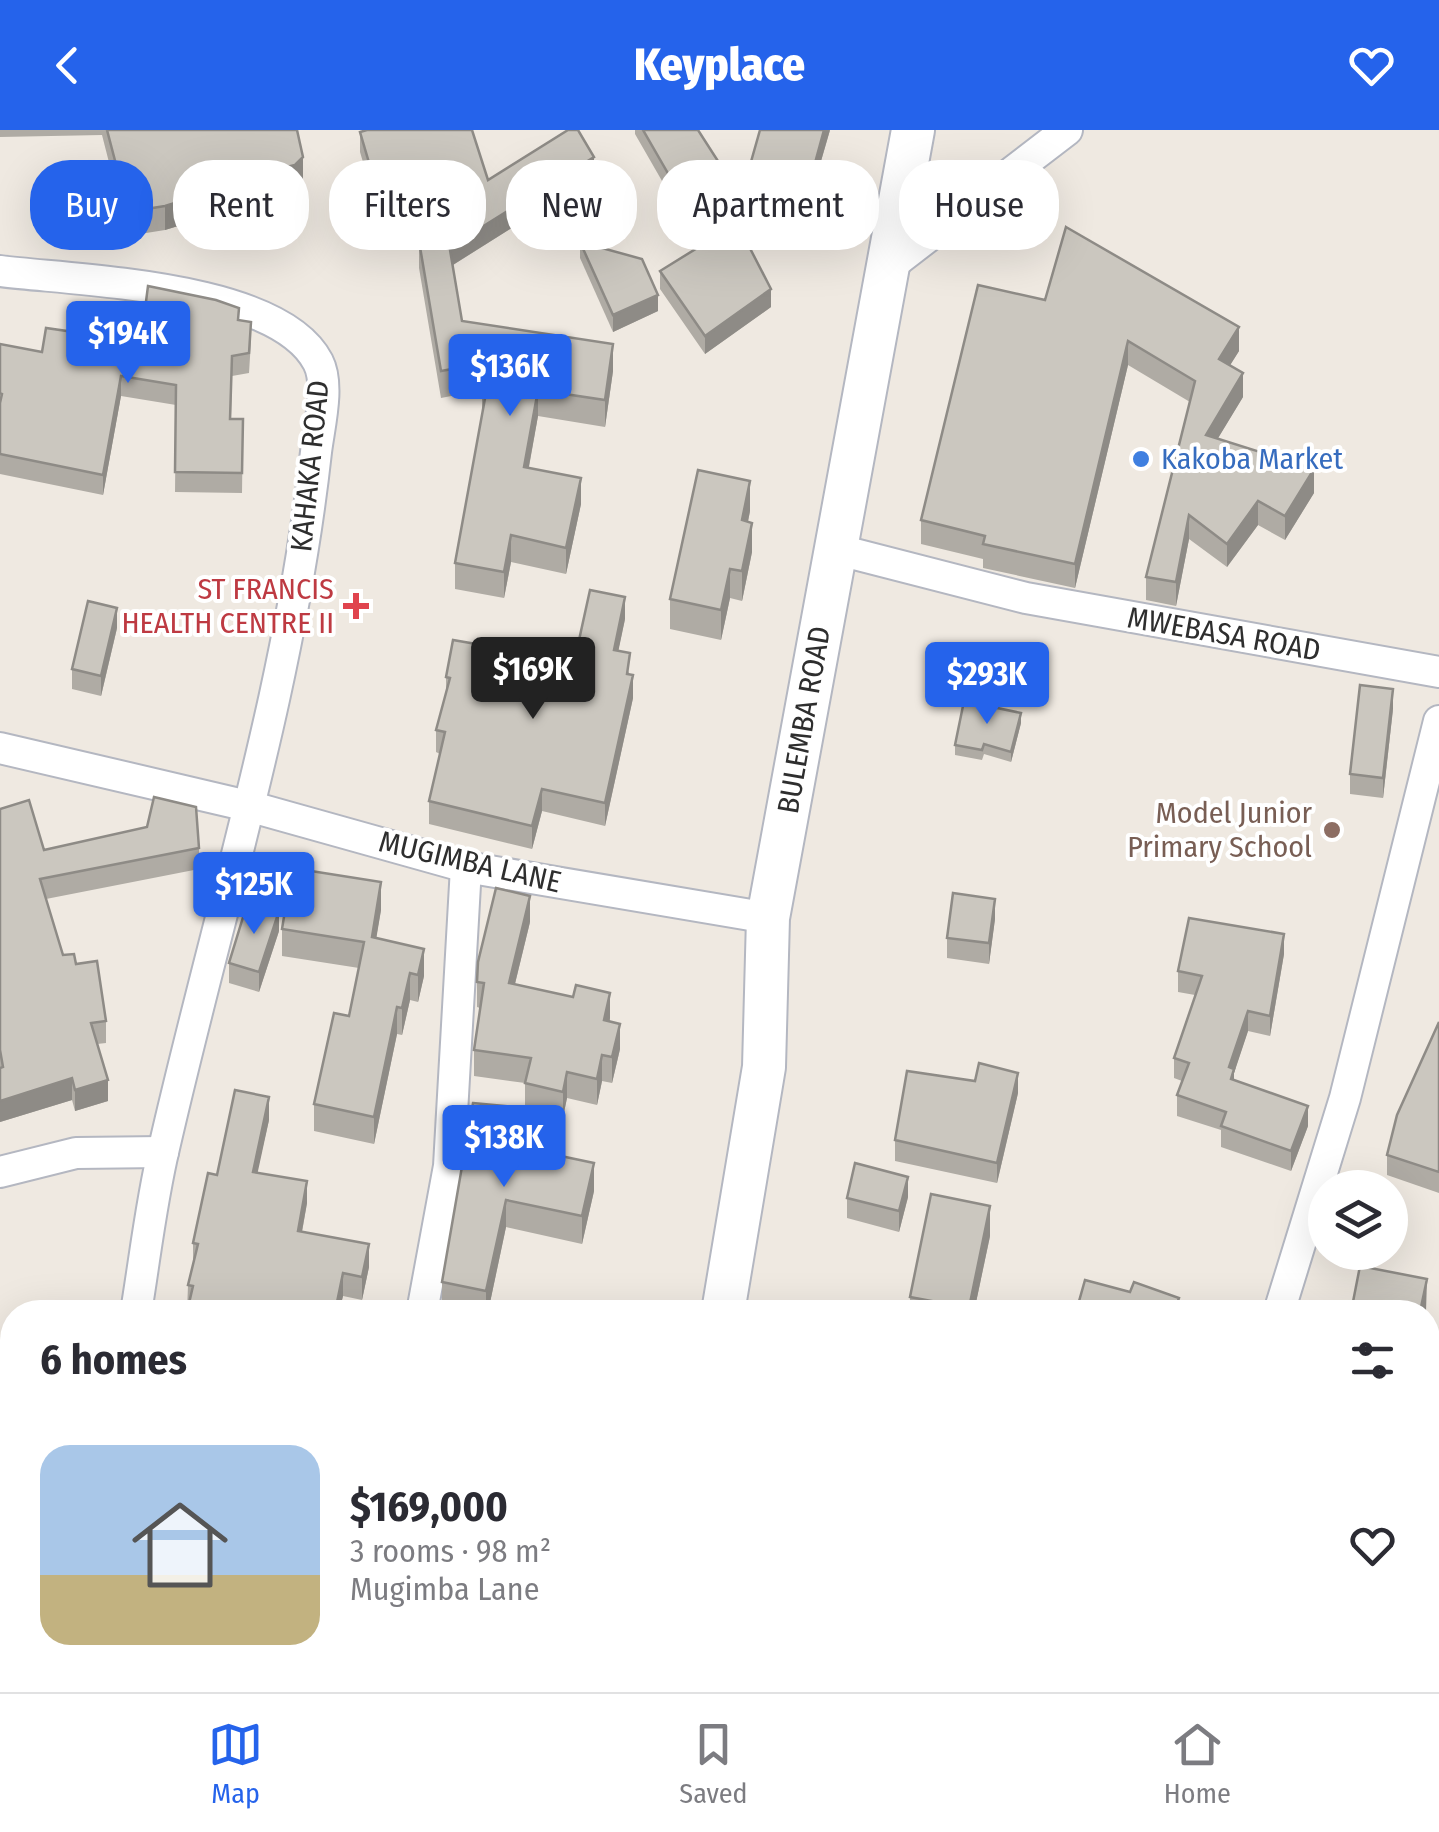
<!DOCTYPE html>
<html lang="en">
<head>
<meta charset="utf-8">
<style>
	body { margin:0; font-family:"Fira Sans Condensed",sans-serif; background:#f7f7f7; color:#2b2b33; height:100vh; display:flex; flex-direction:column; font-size:38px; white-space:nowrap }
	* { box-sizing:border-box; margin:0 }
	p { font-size:32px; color:#7c7c81 }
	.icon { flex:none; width:55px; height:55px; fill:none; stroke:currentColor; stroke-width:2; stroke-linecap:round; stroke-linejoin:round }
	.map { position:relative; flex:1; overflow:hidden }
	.panel { position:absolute; left:0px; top:1170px; width:1440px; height:392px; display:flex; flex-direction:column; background:#fff; border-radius:40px 40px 0 0; box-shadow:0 10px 40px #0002 }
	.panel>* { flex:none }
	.guide { position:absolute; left:30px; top:30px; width:1380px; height:90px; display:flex; gap:20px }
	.tools { position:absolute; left:1308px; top:1040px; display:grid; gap:20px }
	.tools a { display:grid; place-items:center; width:100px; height:100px; border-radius:50%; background:#fff; box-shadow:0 10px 40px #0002; font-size:50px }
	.price { position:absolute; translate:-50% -85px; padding:0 22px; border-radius:10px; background:#2563eb; color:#fff; font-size:32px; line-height:65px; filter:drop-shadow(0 2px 5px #0008) }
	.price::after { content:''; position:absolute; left:50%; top:60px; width:30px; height:22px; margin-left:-15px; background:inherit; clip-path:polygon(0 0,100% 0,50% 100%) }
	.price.active { background:#222; color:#fff }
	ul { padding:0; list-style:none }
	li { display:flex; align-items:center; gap:30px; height:250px; padding:0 40px }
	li+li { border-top:2px solid #e1e1e2 }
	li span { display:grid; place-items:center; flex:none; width:280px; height:200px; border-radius:30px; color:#555 }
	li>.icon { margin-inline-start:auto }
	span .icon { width:120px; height:120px; fill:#fffc; stroke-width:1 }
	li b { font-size:42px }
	h2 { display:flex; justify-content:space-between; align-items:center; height:120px; padding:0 40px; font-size:42px }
	.pill { padding:0 35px; border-radius:40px; background:#fff; box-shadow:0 10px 40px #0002; font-size:35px; line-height:90px }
	.pill.active { background:#2563eb; color:#fff }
	header { display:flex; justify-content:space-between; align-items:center; height:130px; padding:0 40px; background:#2563eb; color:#fff; font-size:45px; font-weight:800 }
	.dock { display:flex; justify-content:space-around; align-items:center; height:140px; border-top:2px solid #e1e1e2; background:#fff; font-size:28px; color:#7c7c81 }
	.dock a { display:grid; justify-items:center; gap:5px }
	.dock .active { color:#2563eb }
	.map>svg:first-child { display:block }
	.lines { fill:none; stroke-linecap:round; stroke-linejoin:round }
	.street-casing { stroke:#b4b7c1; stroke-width:34 }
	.secondary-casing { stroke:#b4b7c1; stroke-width:46 }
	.street { stroke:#fff; stroke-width:30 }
	.secondary { stroke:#fff; stroke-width:42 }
	.wall { fill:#afaba4 }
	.shaded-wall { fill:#8e8b86 }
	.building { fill:#cbc7bf; stroke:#8e8b86; stroke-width:2.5 }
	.shop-dot { fill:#3f7fe0; stroke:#fff; stroke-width:4 }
	.health-dot { fill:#e0444e; stroke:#fff; stroke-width:4 }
	.education-dot { fill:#8d6e63; stroke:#fff; stroke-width:4 }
	.labels { text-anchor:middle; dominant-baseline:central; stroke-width:8; stroke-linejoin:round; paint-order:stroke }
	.shop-label { font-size:30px; fill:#366cbe; stroke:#fff; text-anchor:start }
	.street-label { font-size:30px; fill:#2e2e2e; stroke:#fff }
	.health-label { font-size:30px; fill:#be3a42; stroke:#fff; text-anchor:end }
	.education-label { font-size:30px; fill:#785e54; stroke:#fff; text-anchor:end }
</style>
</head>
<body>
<header><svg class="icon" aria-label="back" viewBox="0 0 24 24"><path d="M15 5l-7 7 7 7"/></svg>Keyplace<svg class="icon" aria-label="heart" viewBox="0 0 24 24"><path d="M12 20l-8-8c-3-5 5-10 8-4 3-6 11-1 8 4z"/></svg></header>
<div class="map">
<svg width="1439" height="1562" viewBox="0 0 1439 1562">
	<rect width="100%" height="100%" fill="#efe9e1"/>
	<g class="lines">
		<defs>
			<g id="street">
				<path d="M 886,139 L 1067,0"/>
				<path d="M 0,141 C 80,151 278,155 318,232 C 330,255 319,297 316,322 C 290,559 217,786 164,1018 C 151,1072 145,1128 136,1182"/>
				<path d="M 835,419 L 1026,468 L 1439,542"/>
				<path d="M 0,618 L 248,676 L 466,737 L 768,788"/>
				<path d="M 0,1042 L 76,1023 L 163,1022"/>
				<path d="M 422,1182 L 449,1036 L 466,737"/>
				<path d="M 1279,1182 L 1345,968 L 1439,591"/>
				<path d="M 71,1562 L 73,1550"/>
				<path d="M 350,1562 L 353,1550"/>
				<path d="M 1150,1562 L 1151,1550"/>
			</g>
			<g id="secondary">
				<path d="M 723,1182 L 764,937 L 768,788 L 913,0"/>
				<path d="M 689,1562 L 690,1550"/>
			</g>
		</defs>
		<use href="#street" class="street-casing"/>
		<use href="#secondary" class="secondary-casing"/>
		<use href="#street" class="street"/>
		<use href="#secondary" class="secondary"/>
	</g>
	<g class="wall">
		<path d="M 0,0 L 297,0 L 303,51 L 295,59 L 253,69 L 253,73 L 165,100 L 121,107 L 114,67 L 114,52 L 102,5 L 0,7 Z"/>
		<path d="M 635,0 L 698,0 L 741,67 L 830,0 L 812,62 L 793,57 L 780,101 L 734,87 L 771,177 L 705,224 L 660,159 L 660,141 L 707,112 L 683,73 L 677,77 L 635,4 Z"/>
		<path d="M 360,2 L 488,50 L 594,46 L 453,135 L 462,191 L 613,241 L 605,297 L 538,286 L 529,337 L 581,374 L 566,444 L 511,432 L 504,468 L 455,459 L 455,433 L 484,278 L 482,278 L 482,260 L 441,268 L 419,138 L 419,111 L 440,113 L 422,59 L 375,73 L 360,22 Z"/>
		<path d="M 580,112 L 658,181 L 613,202 L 580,128 Z"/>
		<path d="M 978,155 L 1239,221 L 1230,235 L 1243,267 L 1218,308 L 1314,363 L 1285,410 L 1258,395 L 1227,437 L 1189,409 L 1176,476 L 1146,470 L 1146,447 L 1190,272 L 1128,235 L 1075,458 L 983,438 L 983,429 L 921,414 L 921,390 Z"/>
		<path d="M 144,187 L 239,190 L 251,211 L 249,243 L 232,246 L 231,289 L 243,289 L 242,363 L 175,362 L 176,275 L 121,266 L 103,365 L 0,344 L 0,214 L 42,222 L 122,209 Z"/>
		<path d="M 750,381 L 748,392 L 752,422 L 742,471 L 730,468 L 721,510 L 670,499 L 670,469 Z"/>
		<path d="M 625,489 L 618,521 L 630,545 L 633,568 L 605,696 L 542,681 L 532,719 L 429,694 L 429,671 L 440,624 L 436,622 L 436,600 L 446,564 L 446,547 L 505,529 L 572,542 Z"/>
		<path d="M 117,498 L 101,566 L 72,559 L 72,539 Z"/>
		<path d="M 1393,579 L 1383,668 L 1350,664 L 1350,644 Z"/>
		<path d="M 1021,593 L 1011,632 L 984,624 L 982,630 L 955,625 L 955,615 Z"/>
		<path d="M 0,679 L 44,720 L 199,718 L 199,739 L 46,769 L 63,825 L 76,834 L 106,891 L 106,913 L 97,914 L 108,971 L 75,981 L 72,970 L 0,992 Z"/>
		<path d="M 381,780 L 376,808 L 424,846 L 418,872 L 410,870 L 402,905 L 397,904 L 374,1014 L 314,1001 L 314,974 L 349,886 L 359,838 L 282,826 L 282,799 Z"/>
		<path d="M 995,789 L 989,834 L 947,828 L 947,808 Z"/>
		<path d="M 530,792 L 515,854 L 610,888 L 610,891 L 620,919 L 612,953 L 602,951 L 597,975 L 567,968 L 563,987 L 527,979 L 527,1005 L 524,1019 L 594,1061 L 582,1114 L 506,1097 L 488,1182 L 457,1182 L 442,1179 L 442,1152 L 525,978 L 525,953 L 474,946 L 474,920 L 480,878 L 477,877 L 477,852 Z"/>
		<path d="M 279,801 L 259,862 L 229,853 L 229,833 Z"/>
		<path d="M 1284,824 L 1270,906 L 1248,901 L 1234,943 L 1234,950 L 1308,996 L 1291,1041 L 1221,1017 L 1221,1000 L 1177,986 L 1177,965 L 1182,951 L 1174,948 L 1174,928 L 1195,865 L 1178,862 L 1178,841 Z"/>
		<path d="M 1439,892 L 1439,1063 L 1387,1045 L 1387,1025 Z"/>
		<path d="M 1018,963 L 997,1053 L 895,1031 L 895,1010 Z"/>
		<path d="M 269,990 L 257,1042 L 307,1073 L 302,1102 L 369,1137 L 362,1170 L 343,1166 L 339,1182 L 187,1182 L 188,1155 L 193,1133 L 193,1113 L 217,1045 Z"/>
		<path d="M 908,1067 L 899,1102 L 847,1088 L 847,1068 Z"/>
		<path d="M 990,1106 L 974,1182 L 910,1182 L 910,1167 Z"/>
		<path d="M 1428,1312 L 1439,1316 L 1439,1411 L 1429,1408 Z"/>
		<path d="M 1334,1550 L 1428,1550 L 1439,1562 L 1364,1562 Z"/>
	</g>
	<g class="shaded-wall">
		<path d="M 824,0 L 830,0 L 812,62 L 812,44 Z"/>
		<path d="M 303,27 L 303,51 L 295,59 L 253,69 L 253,73 L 165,100 L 165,76 Z"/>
		<path d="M 594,27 L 594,46 L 448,138 L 448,119 Z"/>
		<path d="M 793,39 L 793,57 L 780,101 L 780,83 Z"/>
		<path d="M 422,40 L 422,59 L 375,73 L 375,53 Z"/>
		<path d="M 683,55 L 683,73 L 677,77 L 677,59 Z"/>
		<path d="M 771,159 L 771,177 L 705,224 L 705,206 Z"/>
		<path d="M 658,165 L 658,181 L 613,202 L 613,185 Z"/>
		<path d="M 1239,197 L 1239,221 L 1219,253 L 1219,229 Z"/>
		<path d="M 1128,211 L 1128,235 L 1075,458 L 1075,434 Z"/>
		<path d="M 613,214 L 613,241 L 605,297 L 605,270 Z"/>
		<path d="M 1243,243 L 1243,267 L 1206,328 L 1206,305 Z"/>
		<path d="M 121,246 L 121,266 L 103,365 L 103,345 Z"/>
		<path d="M 538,260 L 538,286 L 524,363 L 524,337 Z"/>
		<path d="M 1314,339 L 1314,363 L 1285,410 L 1285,386 Z"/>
		<path d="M 581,348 L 581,374 L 566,444 L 566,418 Z"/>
		<path d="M 750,351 L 750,381 L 742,420 L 742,390 Z"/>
		<path d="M 1258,371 L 1258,395 L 1227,437 L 1227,414 Z"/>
		<path d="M 1189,385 L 1189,409 L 1176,476 L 1176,452 Z"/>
		<path d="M 752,393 L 752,422 L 742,471 L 742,441 Z"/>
		<path d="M 511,405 L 511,432 L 504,468 L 504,442 Z"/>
		<path d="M 730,439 L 730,468 L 721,510 L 721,480 Z"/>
		<path d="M 625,467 L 625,489 L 614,542 L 614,520 Z"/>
		<path d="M 117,478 L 117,498 L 101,566 L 101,546 Z"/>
		<path d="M 633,545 L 633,568 L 605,696 L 605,673 Z"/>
		<path d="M 1393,559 L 1393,579 L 1383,668 L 1383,648 Z"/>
		<path d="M 1021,583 L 1021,593 L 1011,632 L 1011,622 Z"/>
		<path d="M 542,659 L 542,681 L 532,719 L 532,696 Z"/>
		<path d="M 381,752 L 381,780 L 372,834 L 372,807 Z"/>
		<path d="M 530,766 L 530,792 L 509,878 L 509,853 Z"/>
		<path d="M 995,769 L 995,789 L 989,834 L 989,813 Z"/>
		<path d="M 279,781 L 279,801 L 259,862 L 259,842 Z"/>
		<path d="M 1284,804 L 1284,824 L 1270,906 L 1270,886 Z"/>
		<path d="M 424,819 L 424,846 L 418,872 L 418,845 Z"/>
		<path d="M 410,843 L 410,870 L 402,905 L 402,878 Z"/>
		<path d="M 610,863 L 610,888 L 604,916 L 604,890 Z"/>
		<path d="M 397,877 L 397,904 L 374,1014 L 374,987 Z"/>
		<path d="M 1248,881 L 1248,901 L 1234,943 L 1234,959 L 1231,969 L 1229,937 Z"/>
		<path d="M 620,894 L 620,919 L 612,953 L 612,927 Z"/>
		<path d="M 602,925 L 602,951 L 597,975 L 597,949 Z"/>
		<path d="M 567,942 L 567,968 L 563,987 L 563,962 Z"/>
		<path d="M 1018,943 L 1018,963 L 997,1053 L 997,1033 Z"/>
		<path d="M 72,948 L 72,970 L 0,992 L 0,971 Z"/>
		<path d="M 108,950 L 108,971 L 75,981 L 75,960 Z"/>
		<path d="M 269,967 L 269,990 L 253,1064 L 253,1042 Z"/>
		<path d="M 1308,976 L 1308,996 L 1291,1041 L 1291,1021 Z"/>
		<path d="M 527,978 L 527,1005 L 518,1045 L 518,1017 Z"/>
		<path d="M 594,1033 L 594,1061 L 582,1114 L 582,1086 Z"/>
		<path d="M 908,1047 L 908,1067 L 899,1102 L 899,1081 Z"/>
		<path d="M 307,1051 L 307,1073 L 298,1123 L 298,1101 Z"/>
		<path d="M 506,1070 L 506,1097 L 488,1182 L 486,1182 L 486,1161 Z"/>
		<path d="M 990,1076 L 990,1106 L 974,1182 L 969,1182 Z"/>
		<path d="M 369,1114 L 369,1137 L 362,1170 L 362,1147 Z"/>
		<path d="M 343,1143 L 343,1166 L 339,1182 L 335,1182 Z"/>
		<path d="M 1427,1149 L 1426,1182 L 1420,1182 Z"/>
		<path d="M 1000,1550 L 1003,1550 L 1003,1562 L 997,1562 Z"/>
	</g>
	<g class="building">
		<path d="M 107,0 L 297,0 L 303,27 L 295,35 L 252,45 L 253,49 L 165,76 L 121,83 L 114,43 L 118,42 Z"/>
		<path d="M 367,0 L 472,0 L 488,50 L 568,0 L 578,0 L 594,27 L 450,117 L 449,114 L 446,114 L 422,40 L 375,53 L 360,2 Z"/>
		<path d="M 643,0 L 698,0 L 741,67 L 760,0 L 824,0 L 812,44 L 793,39 L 780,83 L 723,66 L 771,159 L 705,206 L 660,141 L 715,107 L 683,55 L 677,59 Z"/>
		<path d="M 1066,97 L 1239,197 L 1219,229 L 1243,243 L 1206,305 L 1314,339 L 1285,386 L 1258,371 L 1227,414 L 1189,385 L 1176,452 L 1146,447 L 1195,251 L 1128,211 L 1075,434 L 983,414 L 985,406 L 921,390 L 978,155 L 1045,170 Z"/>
		<path d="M 419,111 L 449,114 L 462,191 L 613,214 L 605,270 L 538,260 L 524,337 L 581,348 L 566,418 L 511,405 L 504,442 L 455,433 L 488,252 L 482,251 L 485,233 L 441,241 Z"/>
		<path d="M 580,112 L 642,129 L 658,165 L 613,185 Z"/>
		<path d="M 148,156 L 216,170 L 239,178 L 238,190 L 251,192 L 249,223 L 232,226 L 230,289 L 243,289 L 242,343 L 175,342 L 176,255 L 121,246 L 103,345 L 0,324 L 0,273 L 2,264 L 0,263 L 0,214 L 42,222 L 46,198 L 122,209 L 126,185 L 144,187 Z"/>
		<path d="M 698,340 L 750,351 L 742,390 L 752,393 L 742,441 L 730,439 L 721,480 L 670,469 Z"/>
		<path d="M 590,460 L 625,467 L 614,520 L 630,523 L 627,544 L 633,545 L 605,673 L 542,659 L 532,696 L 429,671 L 445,602 L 436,600 L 450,548 L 446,547 L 453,510 L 505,519 L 503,528 L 572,542 Z"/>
		<path d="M 88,471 L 117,478 L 101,546 L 72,539 Z"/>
		<path d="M 1360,555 L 1393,559 L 1383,648 L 1350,644 Z"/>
		<path d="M 964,571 L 1021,583 L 1011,622 L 984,614 L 982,620 L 955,615 Z"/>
		<path d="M 154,667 L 196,677 L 199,718 L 40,749 L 63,825 L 74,824 L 76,834 L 97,831 L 106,891 L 91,893 L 108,950 L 75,960 L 72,948 L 0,971 L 0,938 L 3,937 L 0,920 L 0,679 L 29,670 L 44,720 L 147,697 Z"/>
		<path d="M 292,738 L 381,752 L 372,807 L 424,819 L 418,845 L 410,843 L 402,878 L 397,877 L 374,987 L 314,974 L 334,883 L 349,886 L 364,812 L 282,799 Z"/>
		<path d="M 496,758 L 530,766 L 509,853 L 573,867 L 576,855 L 610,863 L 604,890 L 620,894 L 612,927 L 602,925 L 597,949 L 567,942 L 563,962 L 525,953 L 531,928 L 474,920 L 484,853 L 477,852 L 478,832 Z"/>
		<path d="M 953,763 L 995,769 L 989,813 L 947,808 Z"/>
		<path d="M 248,771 L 279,781 L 259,842 L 229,833 Z"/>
		<path d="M 1189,788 L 1284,804 L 1270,886 L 1248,881 L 1229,937 L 1234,939 L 1231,949 L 1308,976 L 1291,1021 L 1221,996 L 1226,982 L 1177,965 L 1189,933 L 1174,928 L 1202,846 L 1178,841 Z"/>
		<path d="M 1439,892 L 1439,1042 L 1387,1025 L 1397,985 Z"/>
		<path d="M 979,933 L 1018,943 L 997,1033 L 895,1010 L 907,941 L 975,951 Z"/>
		<path d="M 235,960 L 269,967 L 253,1042 L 307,1051 L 298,1101 L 369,1114 L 362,1147 L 343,1143 L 335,1182 L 187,1182 L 193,1156 L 188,1155 L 198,1114 L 193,1113 L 208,1043 L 217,1045 Z"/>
		<path d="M 473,973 L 527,978 L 518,1017 L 594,1033 L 582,1086 L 506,1070 L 486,1161 L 442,1152 Z"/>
		<path d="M 855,1033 L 908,1047 L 899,1081 L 847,1068 Z"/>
		<path d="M 931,1064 L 990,1076 L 969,1178 L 910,1167 Z"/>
		<path d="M 1360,1136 L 1427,1149 L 1420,1182 L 1351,1182 Z"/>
		<path d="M 1085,1150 L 1130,1162 L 1134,1152 L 1179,1168 L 1174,1182 L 1076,1182 Z"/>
		<path d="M 1428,1312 L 1439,1316 L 1439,1391 L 1429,1388 L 1428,1394 Z"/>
		<path d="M 1428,1501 L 1439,1505 L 1439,1562 L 1378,1562 L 1382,1550 L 1428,1550 Z"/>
		<path d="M 234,1550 L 271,1550 L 268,1562 L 231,1562 Z"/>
		<path d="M 370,1550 L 418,1550 L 454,1558 L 455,1550 L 525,1550 L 524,1562 L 367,1562 Z"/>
		<path d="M 807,1550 L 959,1550 L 966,1551 L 967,1550 L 1000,1550 L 997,1562 L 804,1562 Z"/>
	</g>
	<circle class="shop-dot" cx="1141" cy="329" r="10"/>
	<path class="health-dot" d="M351 461h10v10h10v10h-10v10h-10v-10h-10v-10h10z"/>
	<circle class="education-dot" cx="1332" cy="700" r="10"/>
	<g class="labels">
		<g class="shop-label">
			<text x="1161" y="329">Kakoba Market</text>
		</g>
		<g class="street-label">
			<text transform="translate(310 336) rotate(-84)">KAHAKA ROAD</text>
			<text transform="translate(1224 504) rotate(10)">MWEBASA ROAD</text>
			<text transform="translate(804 590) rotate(-80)">BULEMBA ROAD</text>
			<text transform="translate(470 732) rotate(13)">MUGIMBA LANE</text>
		</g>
		<g class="health-label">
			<text x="334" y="459">ST FRANCIS<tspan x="334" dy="34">HEALTH CENTRE II</tspan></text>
		</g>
		<g class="education-label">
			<text x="1312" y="683">Model Junior<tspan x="1312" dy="34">Primary School</tspan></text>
		</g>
	</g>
</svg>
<div class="tools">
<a><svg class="icon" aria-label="layers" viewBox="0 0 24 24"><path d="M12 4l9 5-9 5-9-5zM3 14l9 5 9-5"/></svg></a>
</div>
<b class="price" style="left:128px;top:256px">$194K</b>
<b class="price" style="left:510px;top:289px">$136K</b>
<b class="price active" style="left:533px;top:592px">$169K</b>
<b class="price" style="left:987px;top:597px">$293K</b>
<b class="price" style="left:254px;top:807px">$125K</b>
<b class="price" style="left:504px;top:1060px">$138K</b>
<div class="guide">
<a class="pill active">Buy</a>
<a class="pill">Rent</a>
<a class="pill">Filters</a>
<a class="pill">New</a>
<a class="pill">Apartment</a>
<a class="pill">House</a>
</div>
<section class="panel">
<h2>6 homes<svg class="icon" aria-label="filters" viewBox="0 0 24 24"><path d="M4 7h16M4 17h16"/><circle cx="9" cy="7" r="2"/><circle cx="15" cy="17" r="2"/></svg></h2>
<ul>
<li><span style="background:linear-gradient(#a9c7e8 65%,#c2b280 0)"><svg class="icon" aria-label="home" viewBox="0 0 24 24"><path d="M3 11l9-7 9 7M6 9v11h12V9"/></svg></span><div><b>$169,000</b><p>3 rooms · 98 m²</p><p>Mugimba Lane</p></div><svg class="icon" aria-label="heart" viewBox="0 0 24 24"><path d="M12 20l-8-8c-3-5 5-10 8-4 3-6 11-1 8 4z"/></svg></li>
</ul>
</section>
</div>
<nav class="dock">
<a class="active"><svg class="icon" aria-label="map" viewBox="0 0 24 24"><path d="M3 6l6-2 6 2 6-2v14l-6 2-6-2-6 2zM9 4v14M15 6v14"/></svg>Map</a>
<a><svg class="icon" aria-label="saved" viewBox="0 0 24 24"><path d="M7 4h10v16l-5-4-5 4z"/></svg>Saved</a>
<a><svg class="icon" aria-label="home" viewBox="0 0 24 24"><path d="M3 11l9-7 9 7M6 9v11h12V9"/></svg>Home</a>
</nav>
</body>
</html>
